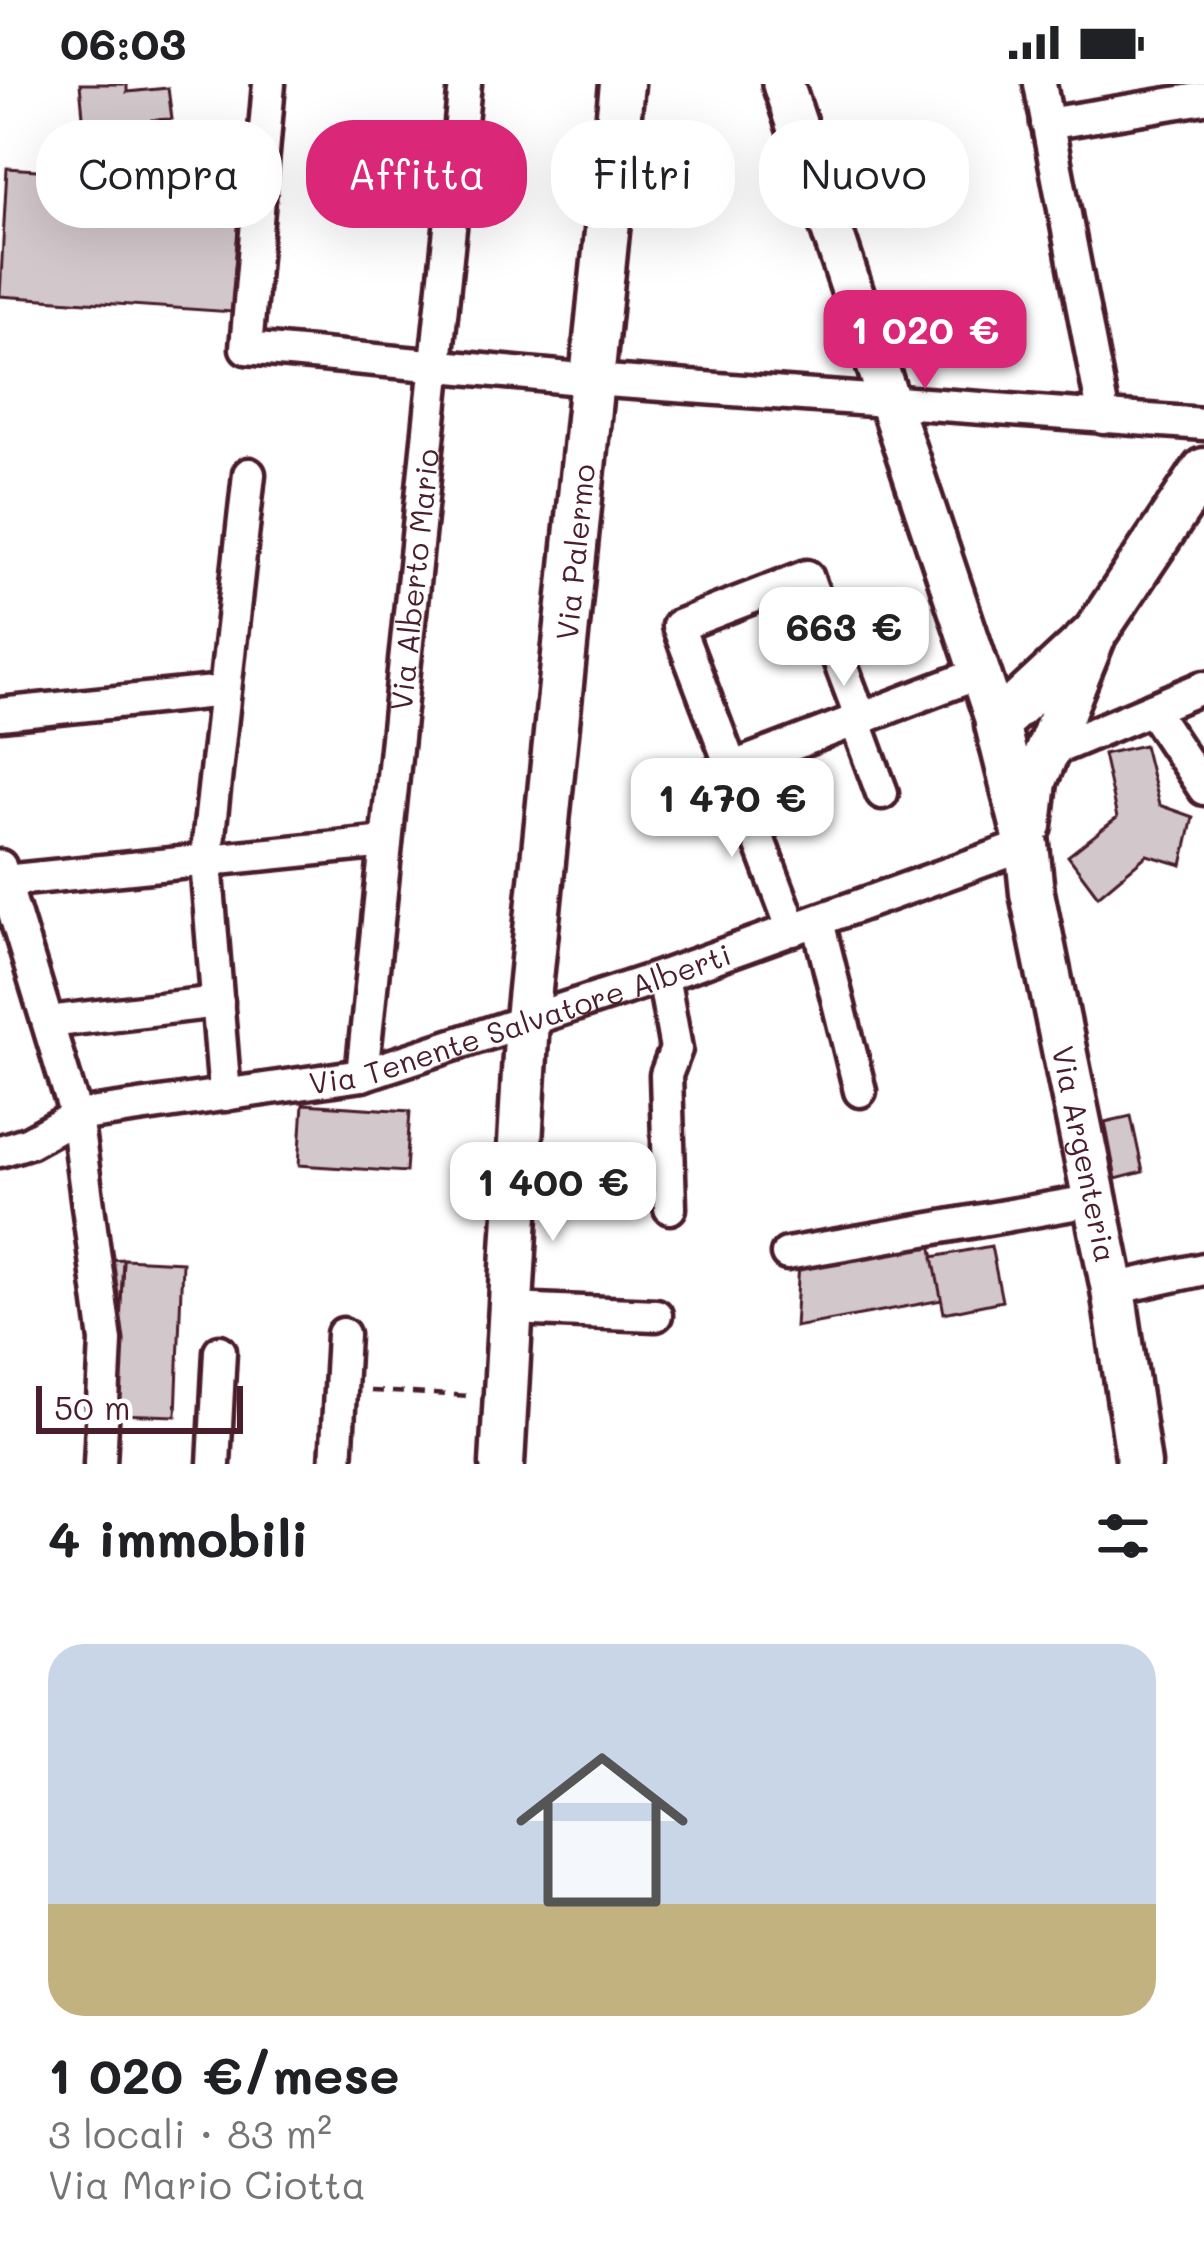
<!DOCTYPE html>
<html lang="it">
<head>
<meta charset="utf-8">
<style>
	body { margin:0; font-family:Mali,sans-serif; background:#f6f6f6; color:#202124; height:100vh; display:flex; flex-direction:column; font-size:45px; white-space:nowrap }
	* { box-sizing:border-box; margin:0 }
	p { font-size:39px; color:#757577 }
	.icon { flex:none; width:66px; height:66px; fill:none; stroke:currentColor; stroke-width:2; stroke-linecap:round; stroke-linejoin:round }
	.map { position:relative; height:1380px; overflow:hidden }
	.drawer { display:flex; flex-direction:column; background:#fff; flex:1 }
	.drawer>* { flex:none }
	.guide { position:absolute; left:36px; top:36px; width:1134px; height:108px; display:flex; gap:24px }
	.scale { position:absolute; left:36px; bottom:30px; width:207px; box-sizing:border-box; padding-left:12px; border:6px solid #4a1f2b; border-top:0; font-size:33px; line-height:42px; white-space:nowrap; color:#4a1f2b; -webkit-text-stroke:9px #fff; paint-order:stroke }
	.price { position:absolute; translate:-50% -102px; padding:0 27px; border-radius:24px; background:#fff; color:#222; font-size:39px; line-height:78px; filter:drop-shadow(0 3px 6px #0008) }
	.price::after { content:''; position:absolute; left:50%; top:72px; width:36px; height:27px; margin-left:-18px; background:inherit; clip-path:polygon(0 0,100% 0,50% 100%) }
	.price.active { background:#db2777; color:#fff }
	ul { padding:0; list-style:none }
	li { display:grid; align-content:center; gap:24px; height:636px; padding:0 48px }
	li span { display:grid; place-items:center; height:372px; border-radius:36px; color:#555 }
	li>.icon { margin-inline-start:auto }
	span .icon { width:216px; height:216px; fill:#fffc; stroke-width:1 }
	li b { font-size:51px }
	h2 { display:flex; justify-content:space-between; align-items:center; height:144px; padding:0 48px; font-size:51px }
	.chip { padding:0 42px; border-radius:48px; background:#fff; box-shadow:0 12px 48px #0002; font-size:42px; line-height:108px }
	.chip.active { background:#db2777; color:#fff }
	.status { display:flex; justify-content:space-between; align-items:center; height:84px; padding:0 60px; background:#fff; direction:ltr }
	.status svg { height:33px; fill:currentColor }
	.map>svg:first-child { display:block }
	.building { fill:#d2c7cb; stroke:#4a1f2b; stroke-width:3 }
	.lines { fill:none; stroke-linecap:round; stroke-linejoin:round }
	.minor-casing { stroke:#4a1f2b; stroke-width:39 }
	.tertiary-casing { stroke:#4a1f2b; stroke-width:48 }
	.secondary-casing { stroke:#4a1f2b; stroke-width:51 }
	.path { stroke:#4a1f2b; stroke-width:4.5; stroke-dasharray:12 9; stroke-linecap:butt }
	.minor { stroke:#fff; stroke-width:30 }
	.tertiary { stroke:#fff; stroke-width:39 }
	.secondary { stroke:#fff; stroke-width:42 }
	.labels { text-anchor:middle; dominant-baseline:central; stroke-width:10; stroke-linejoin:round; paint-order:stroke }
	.street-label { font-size:30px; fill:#4a1f2b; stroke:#fff }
</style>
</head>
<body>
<div class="status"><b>06:03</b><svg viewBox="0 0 49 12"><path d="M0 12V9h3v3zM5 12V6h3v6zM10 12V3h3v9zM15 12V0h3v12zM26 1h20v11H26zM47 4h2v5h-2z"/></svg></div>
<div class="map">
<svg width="1204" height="1380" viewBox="0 0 1204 1380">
	<rect width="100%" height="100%" fill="#fff"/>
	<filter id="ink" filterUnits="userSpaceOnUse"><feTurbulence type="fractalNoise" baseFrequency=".00833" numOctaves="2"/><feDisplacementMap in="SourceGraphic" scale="24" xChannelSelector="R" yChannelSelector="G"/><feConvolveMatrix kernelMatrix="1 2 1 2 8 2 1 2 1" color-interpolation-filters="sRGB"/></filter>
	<g filter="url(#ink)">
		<g class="building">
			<path d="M 80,0 L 127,0 L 127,8 L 168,4 L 172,35 L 152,36 L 159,69 L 138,70 L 137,93 L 109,91 L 104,42 L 84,43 Z"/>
			<path d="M 7,84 L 241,100 L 232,228 L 0,212 Z"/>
			<path d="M 1144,661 L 1159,721 L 1193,733 L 1182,781 L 1147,771 L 1098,812 L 1068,772 L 1117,734 L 1103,670 Z"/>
			<path d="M 303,1020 L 410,1027 L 406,1088 L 299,1081 Z"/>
			<path d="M 1131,1032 L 1143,1088 L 1116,1095 L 1105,1038 Z"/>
			<path d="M 930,1154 L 942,1216 L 795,1243 L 799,1179 Z"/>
			<path d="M 991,1162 L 1002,1217 L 944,1229 L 933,1173 Z"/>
			<path d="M 123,1175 L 182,1178 L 176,1332 L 116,1330 Z"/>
			<path d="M 123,1175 L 119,1254 L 105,1176 Z"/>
		</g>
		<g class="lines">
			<defs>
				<g id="minor">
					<path d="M 269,0 L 246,264 L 592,296 L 1204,340"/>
					<path d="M 1040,0 L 1104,334"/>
					<path d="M 1047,40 L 1204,14"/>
					<path d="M 1151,625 L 1204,705"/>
					<path d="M 0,630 L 224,607"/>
					<path d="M 855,636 L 882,709"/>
					<path d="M 1046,669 L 1204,603"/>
					<path d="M 681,703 L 980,589"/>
					<path d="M 0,782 L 76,1032 L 106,1257 L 100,1380"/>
					<path d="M 4,797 L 386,758"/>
					<path d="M 818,837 L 860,1007"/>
					<path d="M 793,846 L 678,542 L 807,492 L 861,634"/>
					<path d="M 663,892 L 676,965 L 666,991 L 670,1124"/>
					<path d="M 48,938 L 218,918"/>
					<path id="s1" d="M 362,991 L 465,0"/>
					<path d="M 225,1011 L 206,778 L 249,390"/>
					<path id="s2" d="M 0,1067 L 29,1058 L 76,1032 L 362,991 L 663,892 L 1027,761"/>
					<path d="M 787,1170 L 1096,1116"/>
					<path d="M 1113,1205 L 1204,1185"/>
					<path d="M 510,1225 L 656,1231"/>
					<path d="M 214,1380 L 220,1267"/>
					<path d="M 336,1380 L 343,1250"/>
				</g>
				<path id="tertiary" d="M 783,0 L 997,640"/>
				<g id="secondary">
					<path id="s3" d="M 1095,549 L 997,640 L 1027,761 L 1032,809 L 1113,1205 L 1139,1380"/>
					<path d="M 1030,742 L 1035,697 L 1095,549 L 1204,386"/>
					<path id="s4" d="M 502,1380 L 527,935 L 622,0"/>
				</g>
			</defs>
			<use href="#minor" class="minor-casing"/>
			<use href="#tertiary" class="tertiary-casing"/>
			<use href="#secondary" class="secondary-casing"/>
			<path class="path" d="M 370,1307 L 472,1312"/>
			<use href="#minor" class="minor"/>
			<use href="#tertiary" class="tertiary"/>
			<use href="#secondary" class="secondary"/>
		</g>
	</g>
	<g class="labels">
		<g class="street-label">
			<text stroke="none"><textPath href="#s4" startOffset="915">Via Palermo</textPath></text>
			<text stroke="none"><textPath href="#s1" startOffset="498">Via Alberto Mario</textPath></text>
			<text stroke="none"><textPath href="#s2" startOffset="540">Via Tenente Salvatore Alberti</textPath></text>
			<text stroke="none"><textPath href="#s3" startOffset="573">Via Argenteria</textPath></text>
		</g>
	</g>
</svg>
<div class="scale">50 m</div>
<b class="price active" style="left:925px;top:308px">1 020 €</b>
<b class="price" style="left:844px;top:605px">663 €</b>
<b class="price" style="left:732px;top:776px">1 470 €</b>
<b class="price" style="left:553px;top:1160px">1 400 €</b>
<div class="guide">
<a class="chip">Compra</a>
<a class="chip active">Affitta</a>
<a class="chip">Filtri</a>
<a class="chip">Nuovo</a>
</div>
</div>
<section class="drawer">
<h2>4 immobili<svg class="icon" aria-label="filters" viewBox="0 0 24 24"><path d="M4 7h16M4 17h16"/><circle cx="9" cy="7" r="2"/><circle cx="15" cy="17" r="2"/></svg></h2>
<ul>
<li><span style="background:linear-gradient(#c9d6e8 70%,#c2b280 0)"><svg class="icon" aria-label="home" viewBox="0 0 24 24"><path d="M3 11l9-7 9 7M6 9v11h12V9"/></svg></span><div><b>1 020 €/mese</b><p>3 locali · 83 m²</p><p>Via Mario Ciotta</p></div></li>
</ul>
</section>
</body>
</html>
